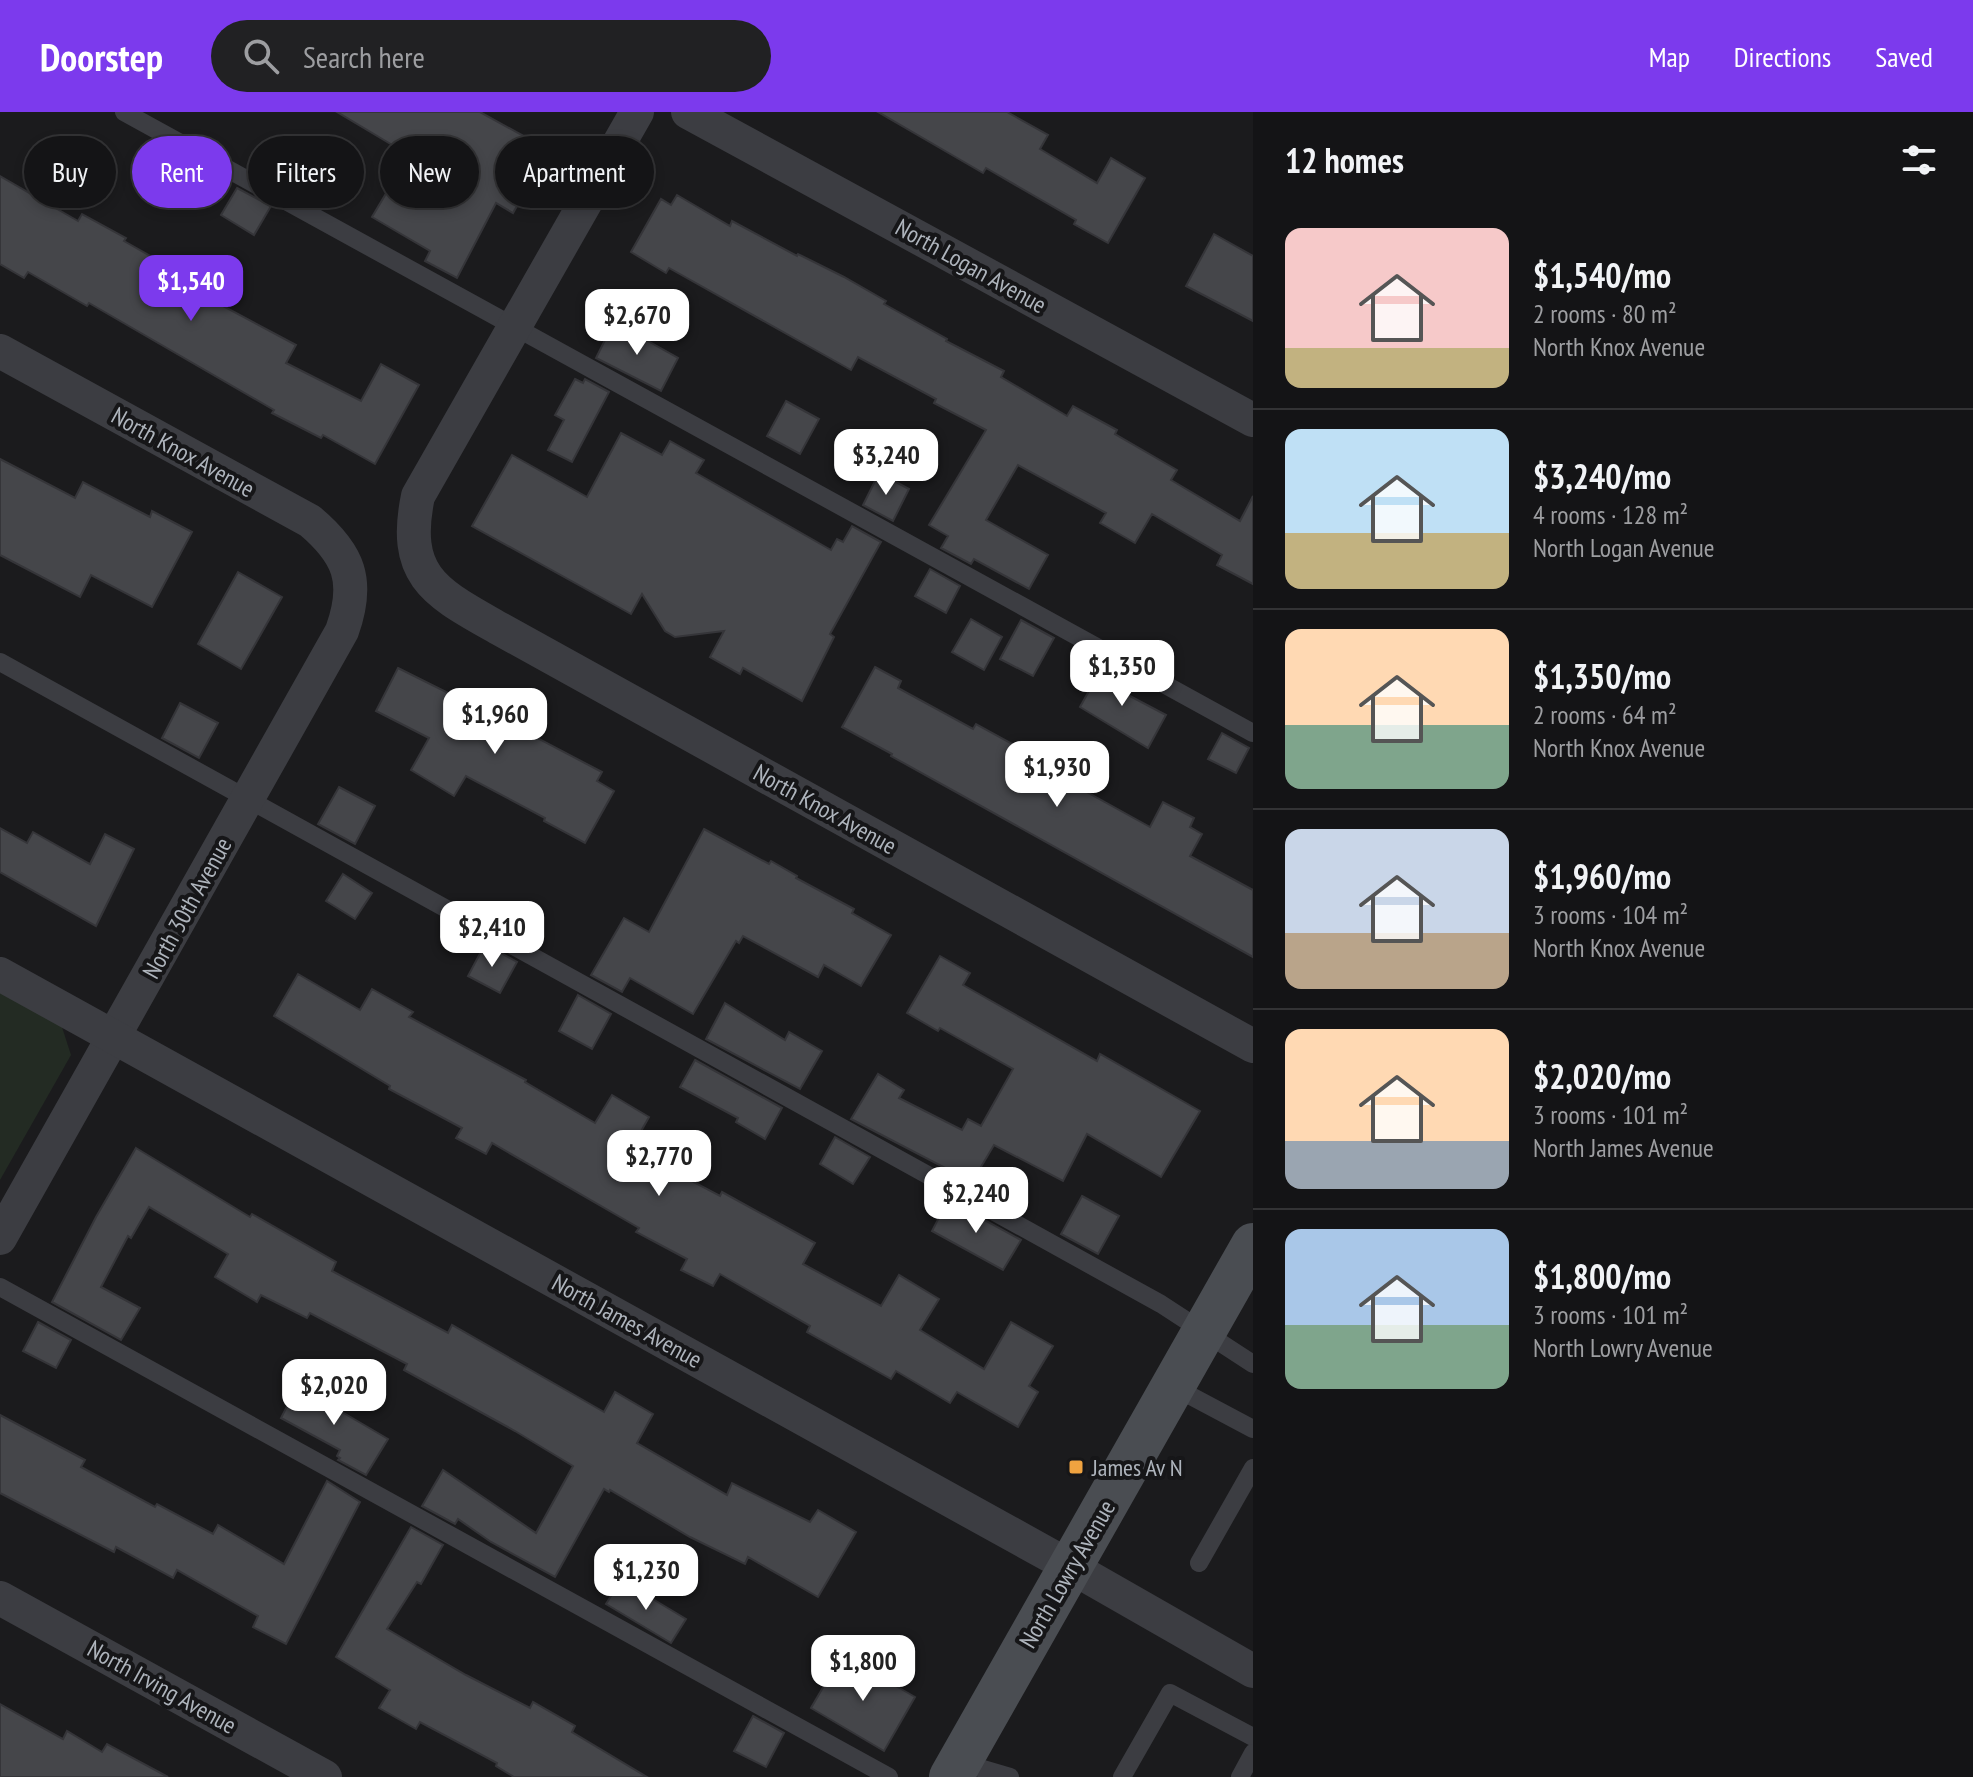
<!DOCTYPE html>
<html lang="en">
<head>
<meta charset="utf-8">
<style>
	body { margin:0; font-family:"PT Sans Narrow",sans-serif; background:#212123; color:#f1f3f6; height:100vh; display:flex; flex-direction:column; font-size:30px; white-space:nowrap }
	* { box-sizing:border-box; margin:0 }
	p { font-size:26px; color:#9d9ea1 }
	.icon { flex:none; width:44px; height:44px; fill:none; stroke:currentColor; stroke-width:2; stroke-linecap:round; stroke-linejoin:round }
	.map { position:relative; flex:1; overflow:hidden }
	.drawer { display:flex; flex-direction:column; background:#141416; width:720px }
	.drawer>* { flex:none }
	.guide { position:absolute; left:24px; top:24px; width:760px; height:72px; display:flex; gap:16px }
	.price { position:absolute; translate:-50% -68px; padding:0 18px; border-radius:16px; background:#fff; color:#222; font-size:26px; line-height:52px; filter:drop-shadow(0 2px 4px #0008) }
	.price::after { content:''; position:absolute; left:50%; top:48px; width:24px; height:18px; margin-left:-12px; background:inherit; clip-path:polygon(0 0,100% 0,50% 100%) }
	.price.current { background:#7c3aed; color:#fff }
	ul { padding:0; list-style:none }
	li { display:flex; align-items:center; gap:24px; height:200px; padding:0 32px }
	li+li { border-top:2px solid #333335 }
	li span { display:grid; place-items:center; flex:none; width:224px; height:160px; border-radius:16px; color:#555 }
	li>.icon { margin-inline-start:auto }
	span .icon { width:96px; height:96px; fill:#fffc; stroke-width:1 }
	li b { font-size:34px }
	h2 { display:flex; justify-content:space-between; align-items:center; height:96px; padding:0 32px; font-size:34px }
	.chip { padding:0 28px; border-radius:36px; background:#141416; box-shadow:0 4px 12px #0003,0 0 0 2px #333335; font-size:28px; line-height:72px }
	.chip.current { background:#7c3aed; color:#fff }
	header { display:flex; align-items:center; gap:48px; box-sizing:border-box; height:112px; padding:0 40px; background:#7c3aed; color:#fff }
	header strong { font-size:38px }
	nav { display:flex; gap:44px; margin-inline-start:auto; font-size:28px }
	.search { width:560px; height:72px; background:#212123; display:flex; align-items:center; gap:20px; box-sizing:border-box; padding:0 28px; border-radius:44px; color:#9d9ea1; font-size:30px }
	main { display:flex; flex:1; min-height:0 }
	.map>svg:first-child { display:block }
	.green { fill:#232b23 }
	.building { fill:#45464a; stroke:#353539; stroke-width:2 }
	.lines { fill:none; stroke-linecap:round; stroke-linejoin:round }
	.service { stroke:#3c3d42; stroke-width:18 }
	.minor { stroke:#3c3d42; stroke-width:34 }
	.secondary { stroke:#4a4d52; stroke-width:44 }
	.poi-dot { fill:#f0a340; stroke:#161618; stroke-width:3 }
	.labels { text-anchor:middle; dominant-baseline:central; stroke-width:8; stroke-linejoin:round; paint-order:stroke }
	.street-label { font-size:24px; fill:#aeb4bc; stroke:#161618 }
	.poi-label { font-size:24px; fill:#aeb4bc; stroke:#161618; text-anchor:start }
</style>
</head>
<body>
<header>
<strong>Doorstep</strong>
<div class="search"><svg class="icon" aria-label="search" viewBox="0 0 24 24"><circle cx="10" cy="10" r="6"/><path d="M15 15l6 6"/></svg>Search here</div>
<nav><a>Map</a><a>Directions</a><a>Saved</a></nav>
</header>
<main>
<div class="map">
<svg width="1253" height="1665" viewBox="0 0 1253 1665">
	<rect width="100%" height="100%" fill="#1b1b1d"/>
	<path class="green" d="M 0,879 L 61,912 L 71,943 L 0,1068 Z"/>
	<g class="building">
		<path d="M 337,0 L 480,0 L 549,38 L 513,101 L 496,91 L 457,166 L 425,149 L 430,139 L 372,105 L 409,43 Z"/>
		<path d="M 878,0 L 1007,0 L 1048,23 L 1040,37 L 1097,71 L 1111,46 L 1145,66 L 1108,131 L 1074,112 L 1076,108 L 986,56 L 983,61 Z"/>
		<path d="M 0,64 L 78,109 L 82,102 L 126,126 L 124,129 L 182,162 L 178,170 L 296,233 L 286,251 L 361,289 L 381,252 L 419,273 L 375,352 L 323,323 L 321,326 L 272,301 L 274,298 L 89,191 L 87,194 L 28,160 L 24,166 L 0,152 Z"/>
		<path d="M 237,76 L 271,94 L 254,123 L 221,103 Z"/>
		<path d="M 677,83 L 730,114 L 732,109 L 797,144 L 798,142 L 844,165 L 886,189 L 884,192 L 947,227 L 946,229 L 1004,259 L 1001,265 L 1067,304 L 1073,294 L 1117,318 L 1115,322 L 1177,358 L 1171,368 L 1240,409 L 1253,384 L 1253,472 L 1217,453 L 1222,443 L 1152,402 L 1135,431 L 1100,411 L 1106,401 L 1018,353 L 986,408 L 1048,443 L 1029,477 L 974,447 L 971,452 L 941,436 L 948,424 L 929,413 L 986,318 L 934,291 L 936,287 L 858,245 L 851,258 L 669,156 L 666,161 L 631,140 L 661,87 L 671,93 Z"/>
		<path d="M 1214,122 L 1253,144 L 1253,209 L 1186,174 Z"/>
		<path d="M 614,210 L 678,246 L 661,279 L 596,246 Z"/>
		<path d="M 575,267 L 583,271 L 585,267 L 609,280 L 572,350 L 548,338 L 564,308 L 555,303 Z"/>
		<path d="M 786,289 L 819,307 L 800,342 L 767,324 Z"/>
		<path d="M 621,321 L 662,343 L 670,329 L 704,348 L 696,361 L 831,438 L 837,427 L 843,430 L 852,414 L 881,430 L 830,522 L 834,525 L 802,589 L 743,556 L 740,562 L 710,545 L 724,519 L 675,525 L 665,519 L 642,482 L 631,502 L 472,414 L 512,343 L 587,385 Z"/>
		<path d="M 0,347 L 75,386 L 83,370 L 150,405 L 152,399 L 192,420 L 152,495 L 91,463 L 80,485 L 0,443 Z"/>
		<path d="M 879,361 L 909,377 L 893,409 L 863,393 Z"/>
		<path d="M 930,457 L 960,474 L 946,501 L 915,484 Z"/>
		<path d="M 238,460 L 282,485 L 241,557 L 198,532 Z"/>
		<path d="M 971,507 L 1002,525 L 984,558 L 952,540 Z"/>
		<path d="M 1021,508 L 1054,526 L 1033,564 L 1000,547 Z"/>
		<path d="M 1103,554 L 1135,571 L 1128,583 L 1166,603 L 1148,636 L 1080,595 Z"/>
		<path d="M 875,555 L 901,569 L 898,576 L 973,617 L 976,612 L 1034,644 L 1038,637 L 1082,663 L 1076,674 L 1150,715 L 1163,690 L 1194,706 L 1190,715 L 1202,722 L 1190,744 L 1253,778 L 1253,845 L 891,644 L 892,642 L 842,615 Z"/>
		<path d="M 398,556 L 454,584 L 456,580 L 500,604 L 499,606 L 602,660 L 597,669 L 614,679 L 585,731 L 544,709 L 545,706 L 466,664 L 454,684 L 411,658 L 429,626 L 376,599 Z"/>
		<path d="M 180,591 L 218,611 L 199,646 L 162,626 Z"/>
		<path d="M 1222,621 L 1249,636 L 1236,661 L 1208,647 Z"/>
		<path d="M 339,675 L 375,694 L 355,732 L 318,712 Z"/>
		<path d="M 0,716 L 27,731 L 33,720 L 90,752 L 105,722 L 134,737 L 96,814 L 0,760 Z"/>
		<path d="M 704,717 L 769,752 L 771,749 L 797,764 L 796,766 L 854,797 L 852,801 L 891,823 L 861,874 L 824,853 L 818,865 L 743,824 L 739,831 L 736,829 L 693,902 L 630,866 L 622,880 L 591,863 L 624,806 L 649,820 Z"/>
		<path d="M 343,762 L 372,781 L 355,807 L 326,789 Z"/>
		<path d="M 485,832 L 517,850 L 500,881 L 468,864 Z"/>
		<path d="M 940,844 L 970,861 L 963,873 L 1097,949 L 1100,942 L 1200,999 L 1161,1065 L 1087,1022 L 1063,1069 L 994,1033 L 972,1070 L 851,1007 L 878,962 L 904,978 L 899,986 L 962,1018 L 968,1007 L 981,1014 L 1013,957 L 940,916 L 938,919 L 907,901 Z"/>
		<path d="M 298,862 L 360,898 L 372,877 L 413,900 L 409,905 L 526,968 L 525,970 L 595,1011 L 612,983 L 649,1005 L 631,1037 L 720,1084 L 722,1080 L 815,1131 L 803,1152 L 881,1194 L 899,1163 L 939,1187 L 920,1218 L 984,1257 L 1011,1210 L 1053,1234 L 1029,1274 L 1038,1280 L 1018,1315 L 957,1280 L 950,1291 L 896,1259 L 891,1267 L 807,1220 L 810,1214 L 720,1162 L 713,1174 L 681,1158 L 687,1147 L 636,1120 L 639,1116 L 492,1031 L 486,1042 L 456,1026 L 462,1016 L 389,977 L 390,974 L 274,904 Z"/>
		<path d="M 578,883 L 611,902 L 592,937 L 559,919 Z"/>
		<path d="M 725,891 L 785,928 L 789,920 L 822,939 L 800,977 L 706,927 Z"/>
		<path d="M 695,948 L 782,996 L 765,1027 L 736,1010 L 738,1006 L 680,975 Z"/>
		<path d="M 835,1025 L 870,1045 L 853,1072 L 820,1052 Z"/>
		<path d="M 136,1036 L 250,1105 L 252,1102 L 336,1150 L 332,1159 L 448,1221 L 452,1213 L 604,1300 L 615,1280 L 653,1302 L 637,1331 L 727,1383 L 732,1371 L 810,1410 L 818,1398 L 856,1420 L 818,1485 L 748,1445 L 745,1452 L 690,1425 L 610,1378 L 609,1380 L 604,1377 L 555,1465 L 491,1430 L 458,1407 L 455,1412 L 422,1394 L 443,1358 L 536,1421 L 573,1354 L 515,1319 L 404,1258 L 407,1252 L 310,1201 L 307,1206 L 261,1183 L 257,1190 L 215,1165 L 228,1142 L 149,1095 L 131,1126 L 128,1124 L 101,1175 L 140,1196 L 121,1228 L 52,1190 L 96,1105 Z"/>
		<path d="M 1082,1084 L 1119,1104 L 1098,1142 L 1061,1122 Z"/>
		<path d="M 948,1088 L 1021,1128 L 1003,1158 L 932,1119 Z"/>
		<path d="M 38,1210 L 71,1228 L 56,1256 L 23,1239 Z"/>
		<path d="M 300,1269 L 346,1294 L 342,1300 L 388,1327 L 366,1363 L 338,1348 L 340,1346 L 337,1344 L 340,1338 L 281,1306 Z"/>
		<path d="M 0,1303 L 85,1348 L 81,1355 L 155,1395 L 157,1392 L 213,1422 L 218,1413 L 284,1452 L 327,1369 L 360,1390 L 286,1532 L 253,1515 L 258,1504 L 177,1458 L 173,1466 L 116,1435 L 114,1440 L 0,1381 Z"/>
		<path d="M 411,1415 L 443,1433 L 421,1472 L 417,1470 L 387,1517 L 466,1563 L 530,1596 L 533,1590 L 575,1614 L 572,1620 L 647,1665 L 514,1665 L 496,1654 L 497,1651 L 420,1610 L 416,1617 L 379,1596 L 390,1578 L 336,1545 Z"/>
		<path d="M 621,1468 L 686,1507 L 671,1531 L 606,1492 Z"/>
		<path d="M 842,1543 L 915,1585 L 884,1639 L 811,1596 Z"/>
		<path d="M 0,1592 L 63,1627 L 67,1619 L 102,1640 L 107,1632 L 168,1665 L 0,1665 Z"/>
		<path d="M 753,1604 L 784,1621 L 766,1655 L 734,1639 Z"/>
	</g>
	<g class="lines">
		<g class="service">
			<path d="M 124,0 L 1253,621"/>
			<path d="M 0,550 L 1161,1192 L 1253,1252"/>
			<path d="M 0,1175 L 889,1665"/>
			<path d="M 1174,1275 L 1253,1317"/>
			<path d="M 1199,1451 L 1253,1356"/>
			<path d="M 959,1650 L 1010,1665"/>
			<path d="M 1122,1665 L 1170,1581 L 1253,1625"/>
			<path d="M 1240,1665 L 1253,1641"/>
		</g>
		<g class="minor">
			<path d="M 637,0 L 418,384 C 401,466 437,481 500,517 L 1253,934"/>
			<path d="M 688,0 L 1253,308"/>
			<path d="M 0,239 L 310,409 C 349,442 360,469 342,519 L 0,1126"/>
			<path d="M 0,862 L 1071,1455 L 1253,1559"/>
			<path d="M 0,1486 L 325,1665"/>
		</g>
		<path class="secondary" d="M 951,1665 L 1253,1133"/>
	</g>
	<rect class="poi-dot" x="1068" y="1347" width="16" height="16" rx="4"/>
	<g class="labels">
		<g class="street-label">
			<text transform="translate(971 154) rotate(29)">North Logan Avenue</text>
			<text transform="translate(183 340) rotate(29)">North Knox Avenue</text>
			<text transform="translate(825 697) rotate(29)">North Knox Avenue</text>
			<text transform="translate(187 796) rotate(-61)">North 30th Avenue</text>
			<text transform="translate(627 1209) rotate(29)">North James Avenue</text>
			<text transform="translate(1067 1462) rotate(-60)">North Lowry Avenue</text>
			<text transform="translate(162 1575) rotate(29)">North Irving Avenue</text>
		</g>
		<g class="poi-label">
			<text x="1092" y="1355">James Av N</text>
		</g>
	</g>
</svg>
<b class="price current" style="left:191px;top:211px">$1,540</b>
<b class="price" style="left:637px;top:245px">$2,670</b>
<b class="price" style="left:886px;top:385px">$3,240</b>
<b class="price" style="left:1122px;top:596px">$1,350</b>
<b class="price" style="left:495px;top:644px">$1,960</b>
<b class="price" style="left:1057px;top:697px">$1,930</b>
<b class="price" style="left:492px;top:857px">$2,410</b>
<b class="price" style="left:659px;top:1086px">$2,770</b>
<b class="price" style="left:976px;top:1123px">$2,240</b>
<b class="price" style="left:334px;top:1315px">$2,020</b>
<b class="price" style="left:646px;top:1500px">$1,230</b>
<b class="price" style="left:863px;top:1591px">$1,800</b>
<div class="guide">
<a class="chip">Buy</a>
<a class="chip current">Rent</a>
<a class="chip">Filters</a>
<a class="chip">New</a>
<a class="chip">Apartment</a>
</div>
</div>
<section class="drawer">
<h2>12 homes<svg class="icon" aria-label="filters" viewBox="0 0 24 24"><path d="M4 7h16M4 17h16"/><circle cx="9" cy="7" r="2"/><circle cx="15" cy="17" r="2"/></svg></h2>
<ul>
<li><span style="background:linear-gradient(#f6c9c9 75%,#c2b280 0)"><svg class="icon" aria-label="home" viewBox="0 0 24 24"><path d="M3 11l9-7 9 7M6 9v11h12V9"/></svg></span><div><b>$1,540/mo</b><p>2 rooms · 80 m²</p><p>North Knox Avenue</p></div></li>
<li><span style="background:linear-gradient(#bfe0f5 65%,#c2b280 0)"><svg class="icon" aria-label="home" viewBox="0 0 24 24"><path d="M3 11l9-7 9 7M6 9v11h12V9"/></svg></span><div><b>$3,240/mo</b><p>4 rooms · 128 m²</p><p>North Logan Avenue</p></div></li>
<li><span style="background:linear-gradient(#ffd9b3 60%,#7fa58c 0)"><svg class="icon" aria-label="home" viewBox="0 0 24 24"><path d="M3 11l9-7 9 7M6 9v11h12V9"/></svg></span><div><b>$1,350/mo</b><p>2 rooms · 64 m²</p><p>North Knox Avenue</p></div></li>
<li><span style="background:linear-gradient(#c9d6e8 65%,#b9a48a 0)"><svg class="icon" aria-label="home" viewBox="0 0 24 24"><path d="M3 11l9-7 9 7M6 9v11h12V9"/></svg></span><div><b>$1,960/mo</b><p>3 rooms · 104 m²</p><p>North Knox Avenue</p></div></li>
<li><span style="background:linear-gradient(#ffd9b3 70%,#9aa5b1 0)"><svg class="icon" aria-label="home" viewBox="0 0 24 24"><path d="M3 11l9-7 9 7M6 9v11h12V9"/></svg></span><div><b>$2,020/mo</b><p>3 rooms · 101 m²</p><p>North James Avenue</p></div></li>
<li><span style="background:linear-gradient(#a9c7e8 60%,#7fa58c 0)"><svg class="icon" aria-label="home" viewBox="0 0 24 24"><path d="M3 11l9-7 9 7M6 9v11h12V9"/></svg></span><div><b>$1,800/mo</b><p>3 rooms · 101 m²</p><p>North Lowry Avenue</p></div></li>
</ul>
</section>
</main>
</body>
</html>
